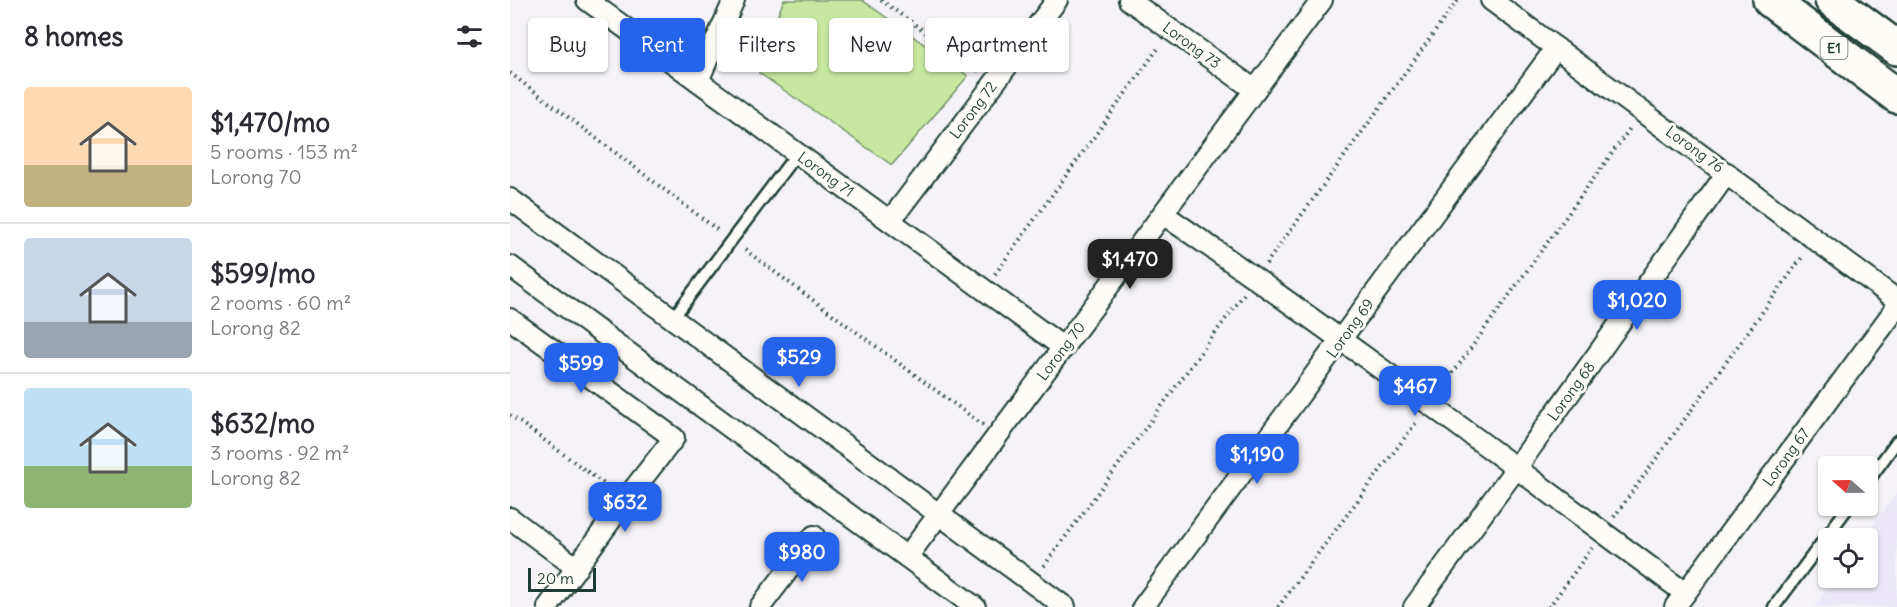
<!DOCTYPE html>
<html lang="en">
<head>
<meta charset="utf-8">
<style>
	body { margin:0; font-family:Delius,sans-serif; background:#f7f7f7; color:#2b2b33; height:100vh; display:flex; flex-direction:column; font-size:22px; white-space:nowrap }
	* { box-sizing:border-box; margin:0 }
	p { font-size:20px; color:#7c7c81 }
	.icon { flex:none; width:33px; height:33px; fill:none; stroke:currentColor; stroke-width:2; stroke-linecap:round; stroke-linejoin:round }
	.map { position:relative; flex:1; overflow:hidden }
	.side { display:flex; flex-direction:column; background:#fff; width:510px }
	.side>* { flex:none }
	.top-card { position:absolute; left:18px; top:18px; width:570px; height:54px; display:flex; gap:12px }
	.needle { width:39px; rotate:290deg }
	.controls { position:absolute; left:1308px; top:456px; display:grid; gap:12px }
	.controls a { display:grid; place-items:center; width:60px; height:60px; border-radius:6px; background:#fff; box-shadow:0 2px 4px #0004; font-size:30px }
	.scale { position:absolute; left:18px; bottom:15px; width:68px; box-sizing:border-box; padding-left:6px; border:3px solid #1f3d34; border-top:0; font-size:16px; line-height:21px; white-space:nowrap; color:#1f3d34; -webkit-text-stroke:4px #fdfcf7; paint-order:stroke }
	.price { position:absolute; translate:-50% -51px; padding:0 14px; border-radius:12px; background:#2563eb; color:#fff; font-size:20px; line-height:39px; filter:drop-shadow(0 2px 3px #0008) }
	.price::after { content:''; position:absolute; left:50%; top:36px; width:18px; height:14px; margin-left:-9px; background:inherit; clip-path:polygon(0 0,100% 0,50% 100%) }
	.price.active { background:#222; color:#fff }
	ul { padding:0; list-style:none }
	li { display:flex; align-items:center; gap:18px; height:150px; padding:0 24px }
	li+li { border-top:2px solid #e1e1e2 }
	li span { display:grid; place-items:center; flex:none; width:168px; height:120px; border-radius:6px; color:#555 }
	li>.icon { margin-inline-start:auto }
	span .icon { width:72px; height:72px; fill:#fffc; stroke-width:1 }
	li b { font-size:26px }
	h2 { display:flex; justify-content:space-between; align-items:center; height:72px; padding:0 24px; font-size:26px }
	.pill { padding:0 21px; border-radius:6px; background:#fff; box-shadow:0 2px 4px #0004; font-size:21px; line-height:54px }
	.pill.active { background:#2563eb; color:#fff }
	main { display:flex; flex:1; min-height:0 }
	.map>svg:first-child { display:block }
	.built { fill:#ece8f7 }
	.green { fill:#c8e8a1; stroke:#74926a; stroke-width:1.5 }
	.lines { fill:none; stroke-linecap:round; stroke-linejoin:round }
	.lane-casing { stroke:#1f3d34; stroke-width:15 }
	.street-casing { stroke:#1f3d34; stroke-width:24 }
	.highway-casing { stroke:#1f3d34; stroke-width:38 }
	.path { stroke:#1f3d34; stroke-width:4; stroke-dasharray:1.5 4.5; stroke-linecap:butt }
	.lane { stroke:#fdfcf7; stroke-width:10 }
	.street { stroke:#fdfcf7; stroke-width:20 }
	.highway { stroke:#fdfcf7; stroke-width:33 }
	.labels { text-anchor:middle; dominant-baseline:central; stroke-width:6; stroke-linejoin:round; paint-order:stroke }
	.shield { fill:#fdfcf7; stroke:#62766e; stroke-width:1.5 }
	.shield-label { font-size:14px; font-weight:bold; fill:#1f3d34 }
	.street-label { font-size:15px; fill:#1f3d34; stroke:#fdfcf7 }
</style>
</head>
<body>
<main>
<section class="side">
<h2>8 homes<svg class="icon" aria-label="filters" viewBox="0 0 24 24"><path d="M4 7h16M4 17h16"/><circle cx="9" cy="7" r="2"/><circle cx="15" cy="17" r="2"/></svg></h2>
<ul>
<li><span style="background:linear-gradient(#ffd9b3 65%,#c2b280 0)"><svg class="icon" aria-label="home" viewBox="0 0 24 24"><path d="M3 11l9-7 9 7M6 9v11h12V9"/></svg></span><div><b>$1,470/mo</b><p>5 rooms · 153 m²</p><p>Lorong 70</p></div></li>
<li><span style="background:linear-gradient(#c9d6e8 70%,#9aa5b1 0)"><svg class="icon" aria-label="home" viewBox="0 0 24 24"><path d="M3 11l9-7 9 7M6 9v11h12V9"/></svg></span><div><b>$599/mo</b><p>2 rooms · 60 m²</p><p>Lorong 82</p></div></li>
<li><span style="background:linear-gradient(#bfe0f5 65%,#8fb573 0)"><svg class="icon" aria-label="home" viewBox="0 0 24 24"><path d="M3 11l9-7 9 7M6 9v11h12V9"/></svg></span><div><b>$632/mo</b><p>3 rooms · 92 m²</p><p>Lorong 82</p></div></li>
</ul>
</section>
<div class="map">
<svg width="1387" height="607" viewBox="0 0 1387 607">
	<rect width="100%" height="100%" fill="#f5f3f7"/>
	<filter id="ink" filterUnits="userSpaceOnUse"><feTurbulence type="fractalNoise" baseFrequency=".0167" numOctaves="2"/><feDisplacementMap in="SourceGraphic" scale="12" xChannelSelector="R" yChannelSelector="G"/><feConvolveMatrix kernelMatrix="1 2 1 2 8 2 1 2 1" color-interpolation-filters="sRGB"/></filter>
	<g filter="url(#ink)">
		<path class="built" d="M 1387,492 L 1387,607 L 1304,607 L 1325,578 L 1358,578 L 1358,538 L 1353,538 Z"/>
		<path class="green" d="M 274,0 L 352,0 L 458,76 L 382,165 L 249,73 L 251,56 Z"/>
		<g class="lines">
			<defs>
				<g id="lane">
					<path d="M 163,318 L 287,153"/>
					<path d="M 1358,481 L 1387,441"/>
					<path d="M 1264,607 L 1339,506"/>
				</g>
				<g id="street">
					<path d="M 77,0 L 554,348"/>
					<path d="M 619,0 L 745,90"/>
					<path d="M 981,0 L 1387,300"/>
					<path d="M 188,81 L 224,0"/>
					<path d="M 0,199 L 555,607"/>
					<path d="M 653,214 C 830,336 1002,465 1175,593"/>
					<path d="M 380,221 L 547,0"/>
					<path d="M 0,266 L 465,607"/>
					<path d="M 0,319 L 164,438 L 116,499 L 38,607"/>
					<path d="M 0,518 L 67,568"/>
					<path d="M 397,557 L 812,0"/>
					<path d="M 250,607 L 304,536"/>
					<path d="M 633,607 L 1046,48"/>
					<path d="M 904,607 L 1007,467 L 1217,173"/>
					<path d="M 1165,607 L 1387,307"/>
				</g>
				<g id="highway">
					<path d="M 1260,0 L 1387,96"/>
					<path d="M 1322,0 L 1387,48"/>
				</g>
			</defs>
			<use href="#lane" class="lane-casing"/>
			<use href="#street" class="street-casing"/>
			<use href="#highway" class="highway-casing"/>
			<g class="path">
				<path d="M 371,0 L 469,71"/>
				<path d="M 0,73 L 209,231"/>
				<path d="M 235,250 L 473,425"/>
				<path d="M 756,264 L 948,0"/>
				<path d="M 485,274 L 649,47"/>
				<path d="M 932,388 L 1121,127"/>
				<path d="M 0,415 L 101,489"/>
				<path d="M 1104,517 L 1293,256"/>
				<path d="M 534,566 L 734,294"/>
				<path d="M 768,607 L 908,420"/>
				<path d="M 1039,607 L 1082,548"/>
			</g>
			<use href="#lane" class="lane"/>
			<use href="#street" class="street"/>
			<use href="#highway" class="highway"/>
		</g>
	</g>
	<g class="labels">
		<rect class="shield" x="1310.5" y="37" width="27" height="22" rx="4.5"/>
		<g class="shield-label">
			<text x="1324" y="48">E1</text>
		</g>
		<g class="street-label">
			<text transform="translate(682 45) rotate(36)">Lorong 73</text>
			<text transform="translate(463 110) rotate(-53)">Lorong 72</text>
			<text transform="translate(1185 149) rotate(36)">Lorong 76</text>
			<text transform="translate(316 174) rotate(36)">Lorong 71</text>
			<text transform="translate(840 328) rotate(-54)">Lorong 69</text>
			<text transform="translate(551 351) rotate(-53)">Lorong 70</text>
			<text transform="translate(1061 391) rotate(-54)">Lorong 68</text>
			<text transform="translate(1276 457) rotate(-54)">Lorong 67</text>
		</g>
	</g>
</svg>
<div class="controls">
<a><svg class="needle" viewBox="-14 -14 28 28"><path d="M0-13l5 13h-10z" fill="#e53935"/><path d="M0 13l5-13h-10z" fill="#7c7c81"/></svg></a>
<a><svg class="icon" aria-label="locate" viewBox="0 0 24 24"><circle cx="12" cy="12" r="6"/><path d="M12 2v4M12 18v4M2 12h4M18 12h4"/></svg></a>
</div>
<div class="scale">20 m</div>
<b class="price active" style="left:620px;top:290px">$1,470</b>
<b class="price" style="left:1127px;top:331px">$1,020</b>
<b class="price" style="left:289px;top:388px">$529</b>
<b class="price" style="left:71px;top:394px">$599</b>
<b class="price" style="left:905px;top:417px">$467</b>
<b class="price" style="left:747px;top:485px">$1,190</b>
<b class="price" style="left:115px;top:533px">$632</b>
<b class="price" style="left:292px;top:583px">$980</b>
<div class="top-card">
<a class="pill">Buy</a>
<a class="pill active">Rent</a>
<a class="pill">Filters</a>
<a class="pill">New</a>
<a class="pill">Apartment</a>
</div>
</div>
</main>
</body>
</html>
